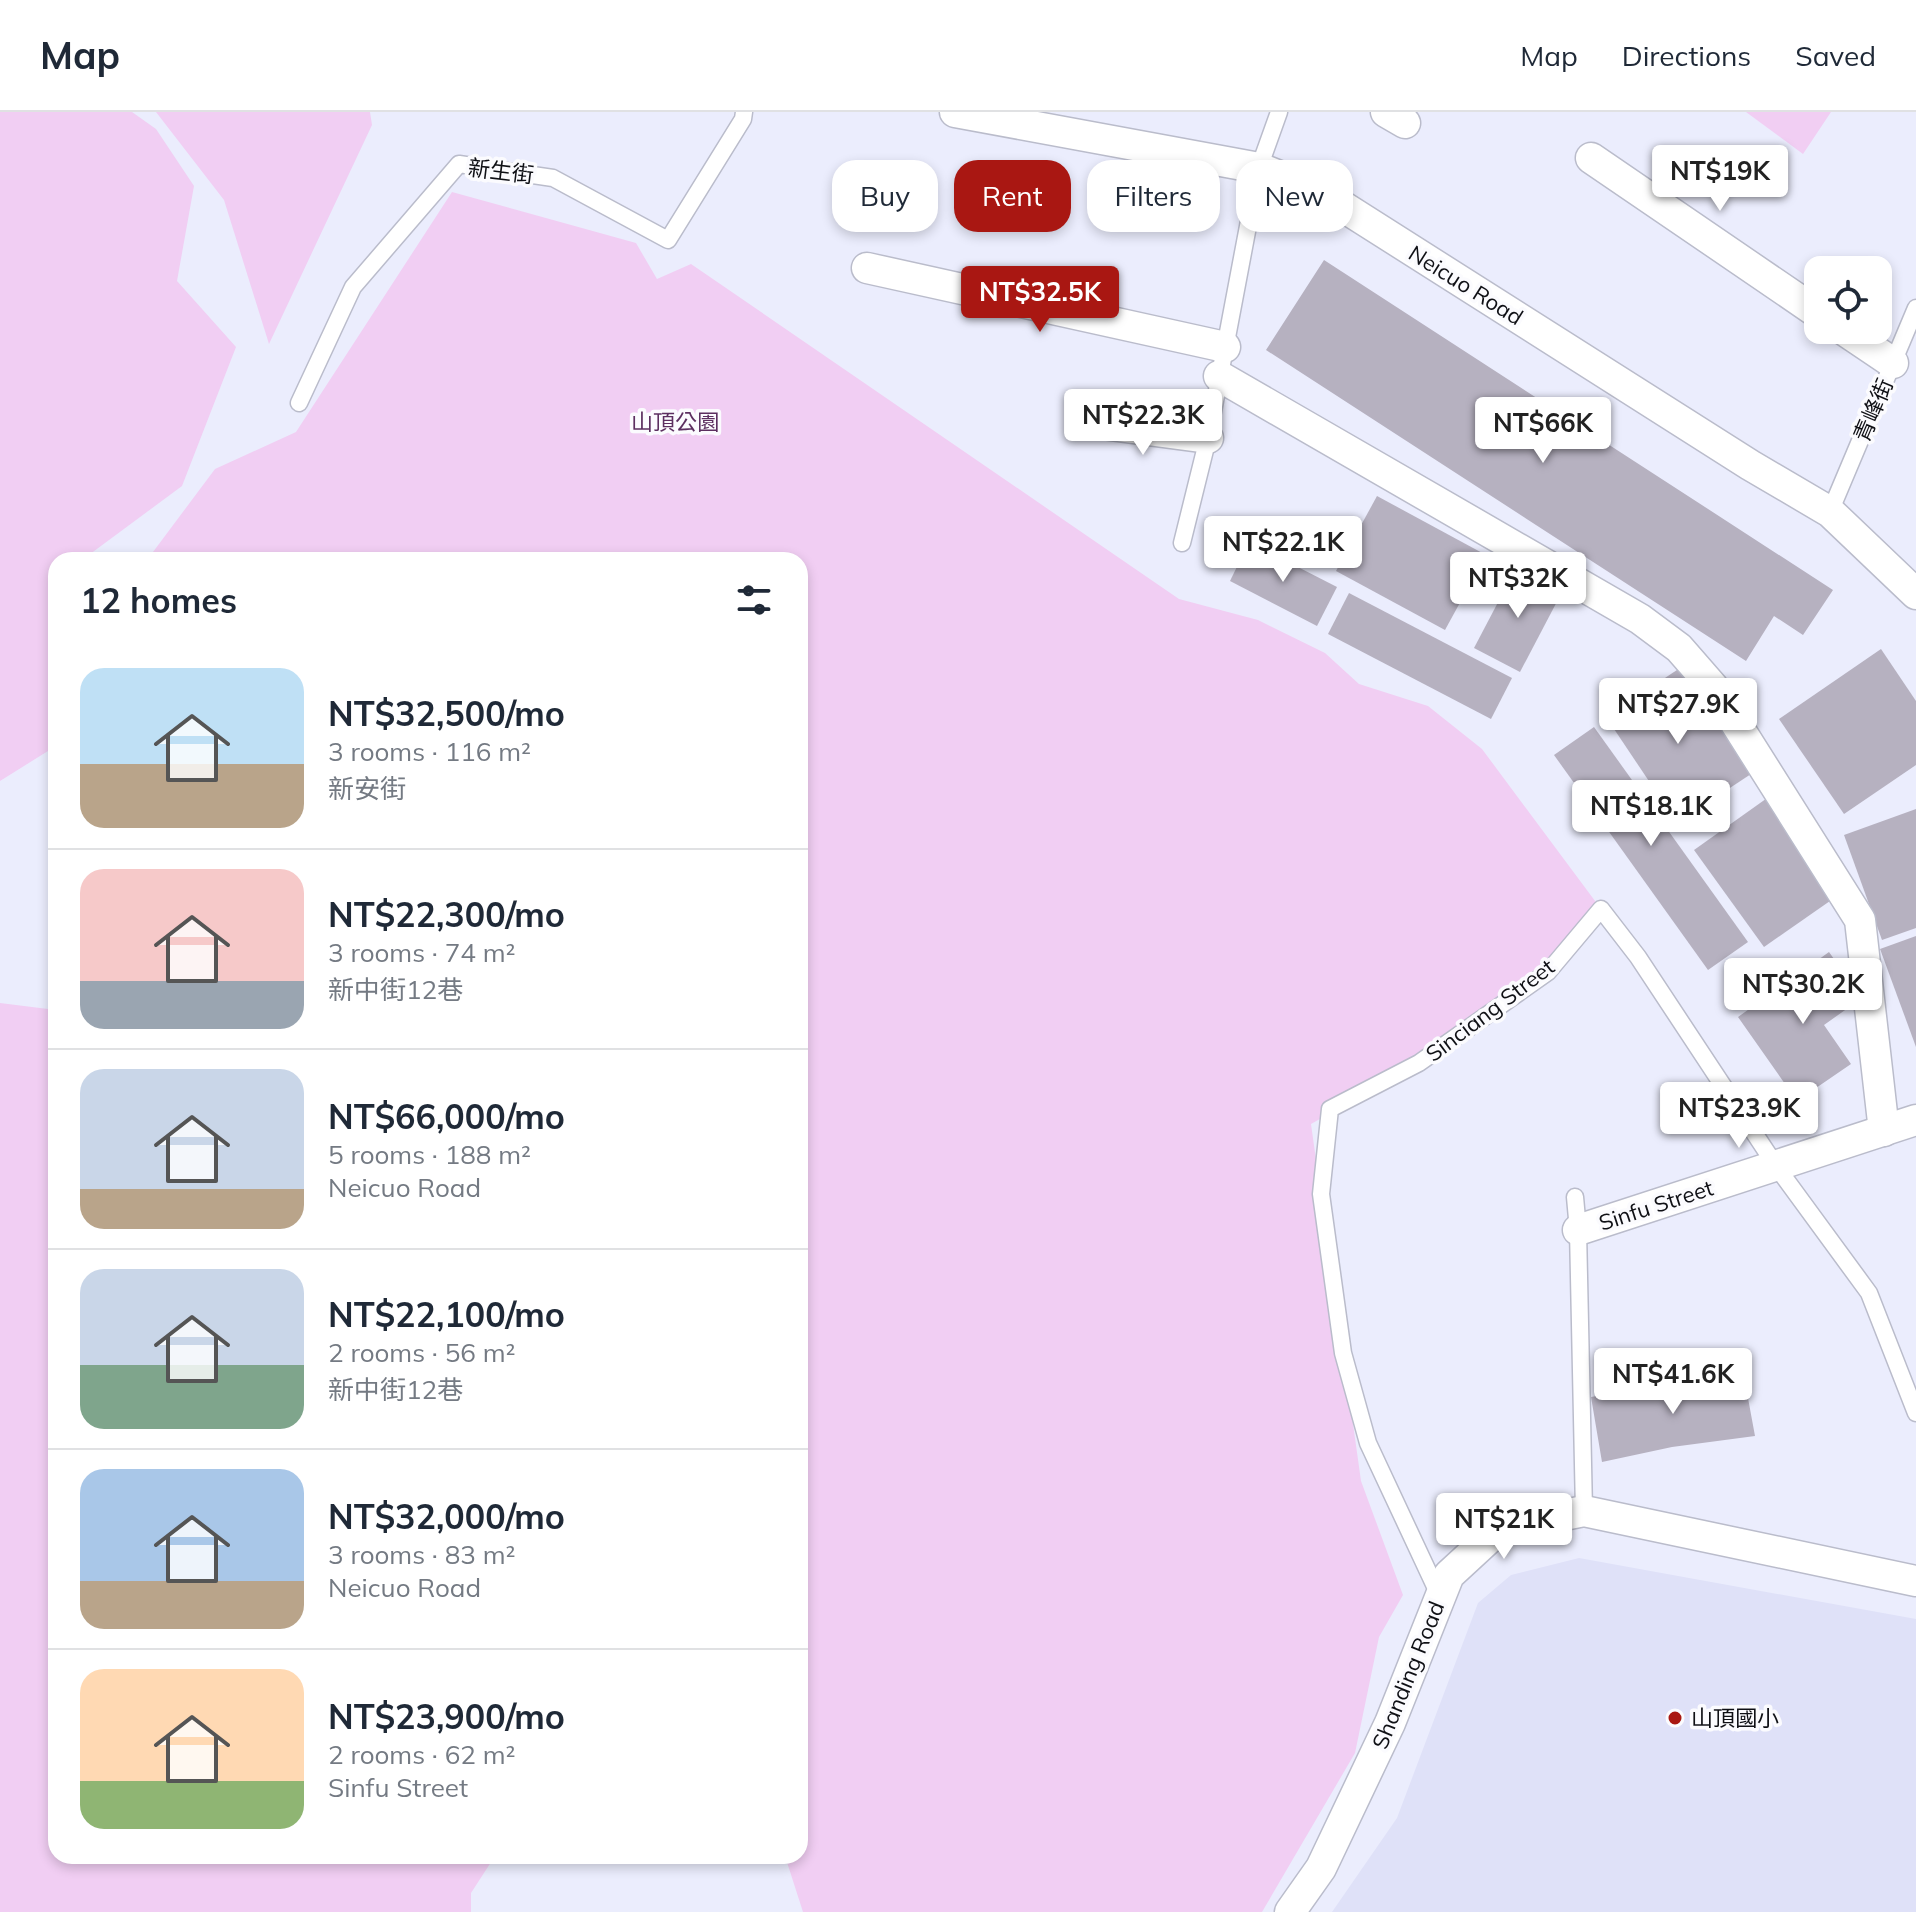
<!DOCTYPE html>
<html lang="en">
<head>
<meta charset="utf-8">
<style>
	body { margin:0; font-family:Mulish,"Noto Sans TC",sans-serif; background:#f2f2f3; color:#1f2937; height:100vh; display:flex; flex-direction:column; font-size:30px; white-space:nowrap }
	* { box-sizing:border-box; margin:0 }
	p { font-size:26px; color:#747a83 }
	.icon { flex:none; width:44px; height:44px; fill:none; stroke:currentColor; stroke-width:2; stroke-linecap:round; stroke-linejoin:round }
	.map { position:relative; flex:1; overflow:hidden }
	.drawer { position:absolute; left:48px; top:440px; width:760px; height:1312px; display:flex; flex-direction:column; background:#fff; border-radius:24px; box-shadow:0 4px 12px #0003 }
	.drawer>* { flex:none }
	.top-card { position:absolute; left:832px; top:48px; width:760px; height:72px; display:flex; gap:16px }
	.tools { position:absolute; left:1804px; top:144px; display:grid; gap:16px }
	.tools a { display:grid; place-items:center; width:88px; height:88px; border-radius:16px; background:#fff; box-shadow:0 4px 12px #0003; font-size:40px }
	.price { position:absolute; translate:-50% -68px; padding:0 18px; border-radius:8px; background:#fff; color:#222; font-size:26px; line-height:52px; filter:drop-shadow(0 2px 4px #0008) }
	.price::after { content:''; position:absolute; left:50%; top:48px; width:24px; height:18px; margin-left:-12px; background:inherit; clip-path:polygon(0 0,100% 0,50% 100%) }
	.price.on { background:#a91712; color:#fff }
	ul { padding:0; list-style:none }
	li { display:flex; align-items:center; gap:24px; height:200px; padding:0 32px }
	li+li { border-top:2px solid #e0e1e3 }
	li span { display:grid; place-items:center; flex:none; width:224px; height:160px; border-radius:24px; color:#555 }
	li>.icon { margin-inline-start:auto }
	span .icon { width:96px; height:96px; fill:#fffc; stroke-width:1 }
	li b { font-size:34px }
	h2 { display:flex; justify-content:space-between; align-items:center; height:96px; padding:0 32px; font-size:34px }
	.tag { padding:0 28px; border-radius:24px; background:#fff; box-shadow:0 4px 12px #0003; font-size:28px; line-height:72px }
	.tag.on { background:#a91712; color:#fff }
	header { display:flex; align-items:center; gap:48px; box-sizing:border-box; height:112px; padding:0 40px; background:#fff; border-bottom:2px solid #e0e1e3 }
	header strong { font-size:38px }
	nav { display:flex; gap:44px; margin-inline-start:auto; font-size:28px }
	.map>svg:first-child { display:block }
	.built { fill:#dfe1f8 }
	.green { fill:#f1cef3 }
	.building { fill:#b6b1c0 }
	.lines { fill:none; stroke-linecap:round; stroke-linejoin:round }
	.service-casing { stroke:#babccb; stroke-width:19 }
	.minor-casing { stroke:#babccb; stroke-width:33 }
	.service { stroke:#fff; stroke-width:16 }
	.minor { stroke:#fff; stroke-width:30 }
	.poi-dot { fill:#a91712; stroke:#fbfbfe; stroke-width:3 }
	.labels { text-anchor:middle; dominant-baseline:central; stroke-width:7; stroke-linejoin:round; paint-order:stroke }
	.street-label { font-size:22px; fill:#0f1015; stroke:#fbfbfe }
	.park-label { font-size:22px; fill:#5c2f60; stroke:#fbfbfe }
	.poi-label { font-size:22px; fill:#0f1015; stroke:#fbfbfe; text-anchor:start }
</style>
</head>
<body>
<header>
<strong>Map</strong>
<nav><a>Map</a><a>Directions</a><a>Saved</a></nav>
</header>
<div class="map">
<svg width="1916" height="1800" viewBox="0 0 1916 1800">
	<rect width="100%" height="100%" fill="#ebedfd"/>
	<path class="built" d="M 1579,1446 L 1916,1507 L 1916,1800 L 1332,1800 L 1397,1706 L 1478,1491 L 1511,1463 Z"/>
	<g class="green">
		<path d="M 0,0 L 132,0 L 156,17 L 194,74 L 177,169 L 236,235 L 182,374 L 82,448 L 56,448 L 56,634 L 0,669 Z"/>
		<path d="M 156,0 L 370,0 L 372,13 L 269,232 L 224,88 Z"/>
		<path d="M 1746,0 L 1831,0 L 1803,42 Z"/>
		<path d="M 452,80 L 636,131 L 657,167 L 691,152 L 1179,487 L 1258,508 L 1325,541 L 1359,572 L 1428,594 L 1482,637 L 1601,797 L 1548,860 L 1419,951 L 1311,1012 L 1361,1369 L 1403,1483 L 1379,1525 L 1355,1641 L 1262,1800 L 803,1800 L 785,1744 L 800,1744 L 800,448 L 147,448 L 215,357 L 296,320 Z"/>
		<path d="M 0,891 L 56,898 L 56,1744 L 495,1744 L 471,1781 L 471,1800 L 0,1800 Z"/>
	</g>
	<g class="building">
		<path d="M 1324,148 L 1833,478 L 1803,523 L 1774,504 L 1746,549 L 1266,238 Z"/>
		<path d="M 1377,384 L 1486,443 L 1445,518 L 1336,459 Z"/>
		<path d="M 1249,430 L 1337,475 L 1317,514 L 1230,469 Z"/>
		<path d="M 1516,456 L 1562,480 L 1520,560 L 1474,536 Z"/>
		<path d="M 1349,481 L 1512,566 L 1491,607 L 1328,522 Z"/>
		<path d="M 1881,537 L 1916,589 L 1916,653 L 1844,702 L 1779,607 Z"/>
		<path d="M 1680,556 L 1751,662 L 1677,711 L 1606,605 Z"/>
		<path d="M 1594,615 L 1748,830 L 1708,858 L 1554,643 Z"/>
		<path d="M 1770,684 L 1840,782 L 1764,835 L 1694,738 Z"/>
		<path d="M 1916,697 L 1916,816 L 1882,828 L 1844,723 Z"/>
		<path d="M 1916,824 L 1916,935 L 1880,837 Z"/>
		<path d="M 1829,840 L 1862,886 L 1824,913 L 1851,952 L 1797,989 L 1738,905 Z"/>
		<path d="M 1743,1259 L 1755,1324 L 1672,1335 L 1602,1350 L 1591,1285 Z"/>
	</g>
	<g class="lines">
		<defs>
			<g id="service">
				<path d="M 299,291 L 353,175 L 459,52 L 553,66 L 668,128 L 743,7 L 744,0"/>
				<path d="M 1830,400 L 1916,196"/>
				<path d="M 1182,431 L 1208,326 L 1259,56 L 1279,0"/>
				<path d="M 1575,1085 L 1578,1118 L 1584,1399"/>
				<path d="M 1440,1485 L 1368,1331 L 1343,1241 L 1321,1082 L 1330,997 L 1419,951 L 1548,860 L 1601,797 L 1638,845 L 1776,1054 L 1869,1181 L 1916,1301"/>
			</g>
			<g id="minor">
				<path d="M 955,0 L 1259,56 L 1320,80 L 1750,353 L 1830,400 L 1916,482"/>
				<path d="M 1386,0 L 1405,11"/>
				<path d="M 1591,46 L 1818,201"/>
				<path d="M 867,156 L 1225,235"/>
				<path d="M 1844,218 L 1893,251"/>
				<path d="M 1219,264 L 1640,507 L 1679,536 L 1713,575 L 1860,808 L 1884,1019"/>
				<path d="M 1087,310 L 1208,326"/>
				<path d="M 1578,1118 L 1916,1008"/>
				<path d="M 1290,1800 L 1321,1756 L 1390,1611 L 1449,1463 L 1500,1416 L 1584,1399 L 1916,1469"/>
			</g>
		</defs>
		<use href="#service" class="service-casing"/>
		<use href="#minor" class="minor-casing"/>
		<use href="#service" class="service"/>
		<use href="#minor" class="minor"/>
	</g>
	<circle class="poi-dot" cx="1675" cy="1606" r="8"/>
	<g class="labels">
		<g class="street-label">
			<text transform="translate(501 59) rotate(7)">新生街</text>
			<text transform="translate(1466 173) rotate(32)">Neicuo Road</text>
			<text transform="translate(1873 298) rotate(-67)">青峰街</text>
			<text transform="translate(1490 898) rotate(-37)">Sinciang Street</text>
			<text transform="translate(1656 1093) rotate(-18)">Sinfu Street</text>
			<text transform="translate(1408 1563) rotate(-68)">Shanding Road</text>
		</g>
		<g class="park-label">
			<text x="675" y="310">山頂公園</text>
		</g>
		<g class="poi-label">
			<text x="1691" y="1606">山頂國小</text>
		</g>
	</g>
</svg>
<div class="tools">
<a><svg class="icon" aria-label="locate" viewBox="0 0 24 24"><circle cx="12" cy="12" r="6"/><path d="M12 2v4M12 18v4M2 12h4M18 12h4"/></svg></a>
</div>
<b class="price" style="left:1720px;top:101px">NT$19K</b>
<b class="price on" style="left:1040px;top:222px">NT$32.5K</b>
<b class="price" style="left:1143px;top:345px">NT$22.3K</b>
<b class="price" style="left:1543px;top:353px">NT$66K</b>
<b class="price" style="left:1283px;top:472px">NT$22.1K</b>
<b class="price" style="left:1518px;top:508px">NT$32K</b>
<b class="price" style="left:1678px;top:634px">NT$27.9K</b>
<b class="price" style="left:1651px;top:736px">NT$18.1K</b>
<b class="price" style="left:1803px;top:914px">NT$30.2K</b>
<b class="price" style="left:1739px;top:1038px">NT$23.9K</b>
<b class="price" style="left:1673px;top:1304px">NT$41.6K</b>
<b class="price" style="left:1504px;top:1449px">NT$21K</b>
<div class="top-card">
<a class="tag">Buy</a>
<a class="tag on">Rent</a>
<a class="tag">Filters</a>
<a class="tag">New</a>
</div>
<section class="drawer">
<h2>12 homes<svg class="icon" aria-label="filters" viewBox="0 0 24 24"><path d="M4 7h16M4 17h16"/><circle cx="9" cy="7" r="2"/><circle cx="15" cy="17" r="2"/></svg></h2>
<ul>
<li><span style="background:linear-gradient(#bfe0f5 60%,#b9a48a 0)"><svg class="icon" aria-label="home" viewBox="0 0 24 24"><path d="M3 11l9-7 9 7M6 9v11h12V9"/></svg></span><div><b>NT$32,500/mo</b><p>3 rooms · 116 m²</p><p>新安街</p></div></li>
<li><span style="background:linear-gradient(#f6c9c9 70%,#9aa5b1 0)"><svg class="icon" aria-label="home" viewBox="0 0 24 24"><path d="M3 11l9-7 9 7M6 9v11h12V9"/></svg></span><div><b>NT$22,300/mo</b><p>3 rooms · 74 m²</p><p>新中街12巷</p></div></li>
<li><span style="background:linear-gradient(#c9d6e8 75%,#b9a48a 0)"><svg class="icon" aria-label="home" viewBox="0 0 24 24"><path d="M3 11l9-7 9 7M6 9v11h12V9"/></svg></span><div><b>NT$66,000/mo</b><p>5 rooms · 188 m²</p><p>Neicuo Road</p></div></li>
<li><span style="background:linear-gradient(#c9d6e8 60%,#7fa58c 0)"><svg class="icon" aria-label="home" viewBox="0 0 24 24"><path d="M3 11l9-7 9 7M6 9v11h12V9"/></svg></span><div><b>NT$22,100/mo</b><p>2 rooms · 56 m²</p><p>新中街12巷</p></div></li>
<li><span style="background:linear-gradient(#a9c7e8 70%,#b9a48a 0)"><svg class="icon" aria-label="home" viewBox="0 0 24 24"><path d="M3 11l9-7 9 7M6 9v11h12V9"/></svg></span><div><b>NT$32,000/mo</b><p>3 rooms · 83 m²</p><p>Neicuo Road</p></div></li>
<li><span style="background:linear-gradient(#ffd9b3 70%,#8fb573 0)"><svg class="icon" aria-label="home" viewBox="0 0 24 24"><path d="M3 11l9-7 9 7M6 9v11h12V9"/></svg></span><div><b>NT$23,900/mo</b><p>2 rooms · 62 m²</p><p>Sinfu Street</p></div></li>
</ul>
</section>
</div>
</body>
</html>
